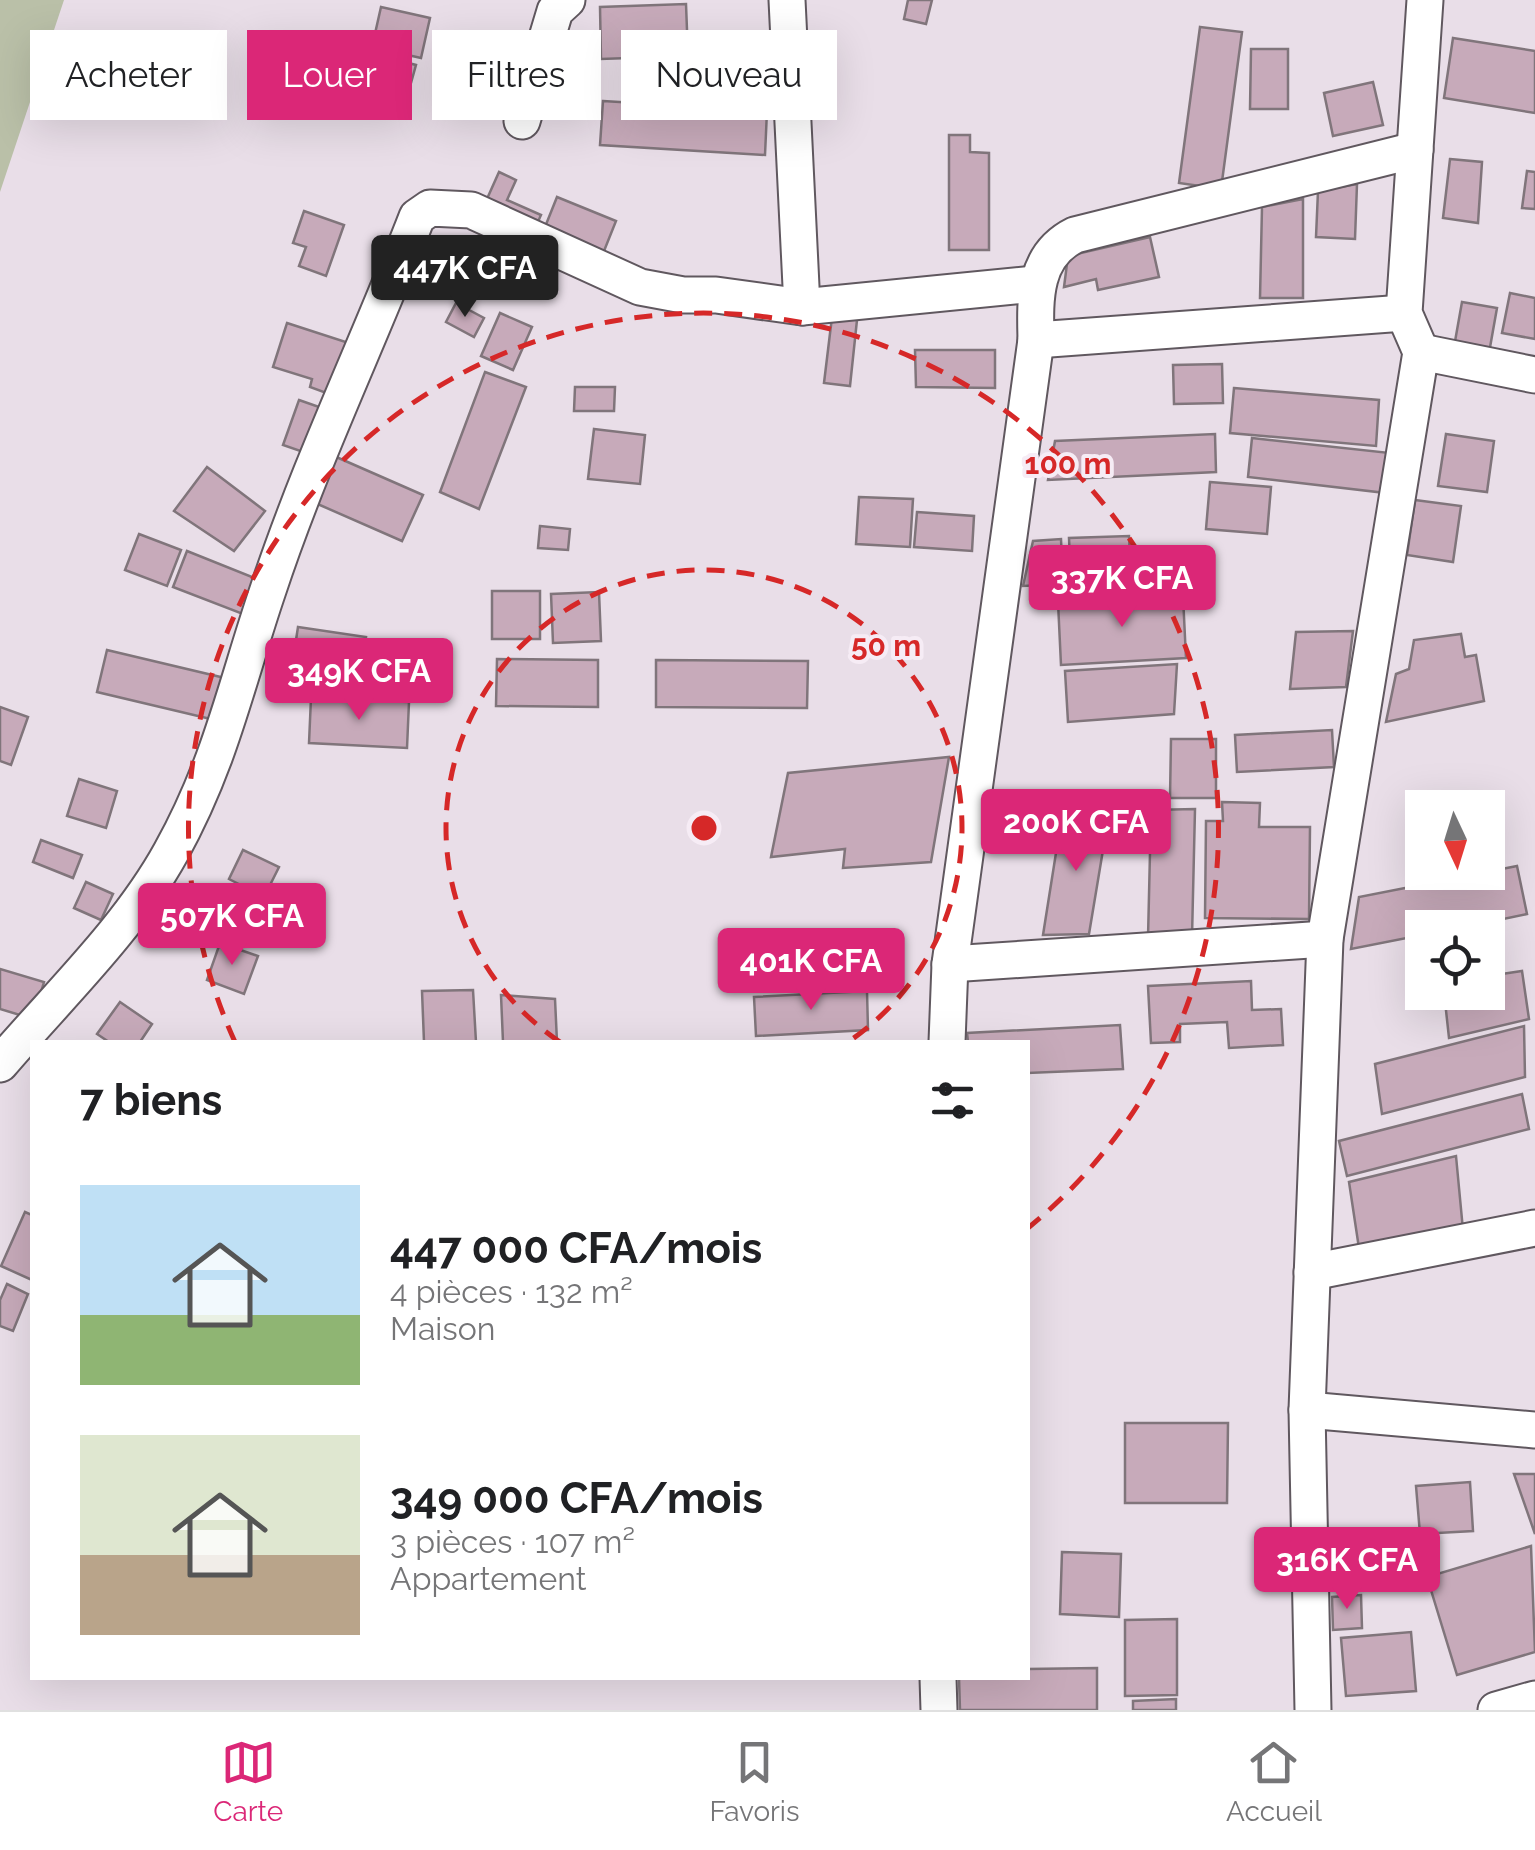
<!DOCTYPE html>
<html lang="fr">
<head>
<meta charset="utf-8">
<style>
	body { margin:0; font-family:Raleway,sans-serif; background:#f2f2f2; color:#202124; height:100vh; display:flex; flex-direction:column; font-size:38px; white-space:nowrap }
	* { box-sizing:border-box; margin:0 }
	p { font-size:32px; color:#757577 }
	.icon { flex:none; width:55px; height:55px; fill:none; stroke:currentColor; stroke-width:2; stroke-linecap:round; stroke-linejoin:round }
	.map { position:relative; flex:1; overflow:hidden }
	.drawer { position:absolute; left:30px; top:1040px; width:1000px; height:640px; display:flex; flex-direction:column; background:#fff; border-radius:0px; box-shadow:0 10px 40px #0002 }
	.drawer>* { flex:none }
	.guide { position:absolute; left:30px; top:30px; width:1000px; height:90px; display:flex; gap:20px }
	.needle { width:65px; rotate:176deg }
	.fabs { position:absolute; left:1405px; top:790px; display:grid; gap:20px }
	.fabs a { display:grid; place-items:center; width:100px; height:100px; border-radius:0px; background:#fff; box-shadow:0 10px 40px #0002; font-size:50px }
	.price { position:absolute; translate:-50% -85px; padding:0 22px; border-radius:10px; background:#db2777; color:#fff; font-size:32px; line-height:65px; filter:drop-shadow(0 2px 5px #0008) }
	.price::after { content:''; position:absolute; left:50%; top:60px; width:30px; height:22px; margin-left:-15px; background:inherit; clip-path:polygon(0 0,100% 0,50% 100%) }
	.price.active { background:#222; color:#fff }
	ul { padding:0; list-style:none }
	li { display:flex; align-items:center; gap:30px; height:250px; padding:0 50px }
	li span { display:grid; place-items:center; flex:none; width:280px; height:200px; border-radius:0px; color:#555 }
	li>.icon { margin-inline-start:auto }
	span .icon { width:120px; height:120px; fill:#fffc; stroke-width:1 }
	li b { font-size:42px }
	h2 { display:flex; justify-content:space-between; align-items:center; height:120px; padding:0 50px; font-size:42px }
	.pill { padding:0 35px; border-radius:0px; background:#fff; box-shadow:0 10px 40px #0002; font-size:35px; line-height:90px }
	.pill.active { background:#db2777; color:#fff }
	.menu { display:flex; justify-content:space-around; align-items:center; height:140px; border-top:2px solid #e0e0e0; background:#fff; font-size:28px; color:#757577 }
	.menu a { display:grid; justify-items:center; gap:5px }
	.menu .active { color:#db2777 }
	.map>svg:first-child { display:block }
	.green { fill:#bac0a8 }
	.building { fill:#c7aaba; stroke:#80757b; stroke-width:2.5 }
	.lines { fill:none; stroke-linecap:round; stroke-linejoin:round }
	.minor-casing { stroke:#60585f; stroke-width:39 }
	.minor { stroke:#fff; stroke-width:35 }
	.ring { fill:none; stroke:#d62828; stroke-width:5; stroke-dasharray:18 12 }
	.centre { fill:#d62828; stroke:#f6ecf5; stroke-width:5 }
	.ring-label { font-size:30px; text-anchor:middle; font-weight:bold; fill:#d62828; stroke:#f6ecf5; stroke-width:8; stroke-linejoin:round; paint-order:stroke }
</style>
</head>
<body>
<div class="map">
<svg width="1535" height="1710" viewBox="0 0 1535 1710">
	<rect width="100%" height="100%" fill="#e9dee8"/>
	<path class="green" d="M 0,0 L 64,0 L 0,192 Z"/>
	<g class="building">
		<path d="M 908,0 L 932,0 L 926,24 L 904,19 Z"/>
		<path d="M 686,4 L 688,56 L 601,59 L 600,7 Z"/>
		<path d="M 381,7 L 430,18 L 421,58 L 372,47 Z"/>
		<path d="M 1200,27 L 1242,32 L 1221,189 L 1179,183 Z"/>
		<path d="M 488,35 L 528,44 L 516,97 L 475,88 Z"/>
		<path d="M 1453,38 L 1535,51 L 1535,113 L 1444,98 Z"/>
		<path d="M 1251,49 L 1288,49 L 1288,109 L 1250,109 Z"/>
		<path d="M 370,53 L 416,65 L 406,101 L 360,89 Z"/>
		<path d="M 1373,82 L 1383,125 L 1333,136 L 1324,93 Z"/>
		<path d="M 603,101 L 767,111 L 765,155 L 600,145 Z"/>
		<path d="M 949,135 L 970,135 L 970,152 L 989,153 L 989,250 L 949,250 Z"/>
		<path d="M 1450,159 L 1482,162 L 1478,223 L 1443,218 Z"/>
		<path d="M 1527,171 L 1535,172 L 1535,209 L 1522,208 Z"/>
		<path d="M 499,172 L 516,180 L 507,200 L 541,215 L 533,233 L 482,210 Z"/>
		<path d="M 1357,184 L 1355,239 L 1316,237 L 1318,191 Z"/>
		<path d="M 557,197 L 616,221 L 600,261 L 541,237 Z"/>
		<path d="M 1303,199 L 1303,298 L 1260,298 L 1262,207 Z"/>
		<path d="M 304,211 L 344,225 L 326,276 L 299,266 L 306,247 L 293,243 Z"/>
		<path d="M 1150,237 L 1159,277 L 1098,290 L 1096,279 L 1064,287 L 1068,256 Z"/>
		<path d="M 1510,293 L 1535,298 L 1535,339 L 1502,333 Z"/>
		<path d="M 1462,302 L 1497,308 L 1489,353 L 1454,347 Z"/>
		<path d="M 456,303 L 484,318 L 474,337 L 446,322 Z"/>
		<path d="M 500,313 L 532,327 L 513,370 L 481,356 Z"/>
		<path d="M 832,317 L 857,320 L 850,386 L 824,383 Z"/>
		<path d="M 287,323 L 355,345 L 337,397 L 310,387 L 312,379 L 273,367 Z"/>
		<path d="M 915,350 L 995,350 L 995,388 L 916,387 Z"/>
		<path d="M 1222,364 L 1223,403 L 1174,404 L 1173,365 Z"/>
		<path d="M 485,372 L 526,387 L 479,509 L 440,492 Z"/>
		<path d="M 575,387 L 615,387 L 614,411 L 574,411 Z"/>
		<path d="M 1234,388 L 1379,400 L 1376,446 L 1230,433 Z"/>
		<path d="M 299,400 L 322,408 L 306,453 L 283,445 Z"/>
		<path d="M 594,429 L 645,435 L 640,484 L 588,479 Z"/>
		<path d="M 1215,434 L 1216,472 L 1048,480 L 1055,441 Z"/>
		<path d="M 1446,434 L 1494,441 L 1487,492 L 1438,486 Z"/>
		<path d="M 1252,438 L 1390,453 L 1386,493 L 1248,477 Z"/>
		<path d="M 334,456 L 423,495 L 402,541 L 313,502 Z"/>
		<path d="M 207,467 L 265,511 L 234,551 L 174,511 Z"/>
		<path d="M 1210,482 L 1271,487 L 1267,534 L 1206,529 Z"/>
		<path d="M 859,497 L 913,499 L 910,547 L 856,544 Z"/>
		<path d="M 1415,500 L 1461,506 L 1453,562 L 1407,555 Z"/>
		<path d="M 917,512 L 974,516 L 972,551 L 914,547 Z"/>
		<path d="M 540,526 L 570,529 L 568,550 L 538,548 Z"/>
		<path d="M 139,534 L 181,550 L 167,586 L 125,570 Z"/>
		<path d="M 1129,536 L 1131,581 L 1071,584 L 1069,538 Z"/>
		<path d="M 1061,539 L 1063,584 L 1023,586 L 1033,541 Z"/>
		<path d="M 187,551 L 262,581 L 248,616 L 173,587 Z"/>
		<rect x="492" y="591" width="48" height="48"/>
		<path d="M 599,592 L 601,641 L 553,643 L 551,594 Z"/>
		<path d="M 1183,596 L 1186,658 L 1061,665 L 1058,602 Z"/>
		<path d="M 298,627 L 366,637 L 358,689 L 290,679 Z"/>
		<path d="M 1353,631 L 1346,687 L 1290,689 L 1296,632 Z"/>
		<path d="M 1461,634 L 1465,657 L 1476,655 L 1484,701 L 1386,722 L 1396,674 L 1409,669 L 1414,640 Z"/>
		<path d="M 107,650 L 229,679 L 219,721 L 97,692 Z"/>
		<path d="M 497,659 L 598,660 L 598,707 L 496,706 Z"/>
		<path d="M 656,660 L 808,661 L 807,708 L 656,707 Z"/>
		<path d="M 1177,664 L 1174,714 L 1068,722 L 1065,671 Z"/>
		<path d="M 311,698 L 409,702 L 407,748 L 309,743 Z"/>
		<path d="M 0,707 L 28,717 L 11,765 L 0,761 Z"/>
		<path d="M 1332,730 L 1334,767 L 1237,772 L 1235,735 Z"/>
		<path d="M 1171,739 L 1216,739 L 1216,798 L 1170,798 Z"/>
		<path d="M 949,757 L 931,862 L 843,868 L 845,849 L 771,857 L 788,773 Z"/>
		<path d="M 79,779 L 117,791 L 106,828 L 67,816 Z"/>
		<path d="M 1222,802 L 1260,803 L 1259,827 L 1310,827 L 1309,919 L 1205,918 L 1206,821 L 1223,821 Z"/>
		<path d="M 1195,809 L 1192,937 L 1148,938 L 1151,810 Z"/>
		<path d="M 1109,814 L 1089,934 L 1043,935 L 1062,815 Z"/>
		<path d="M 41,840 L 82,855 L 73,878 L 33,862 Z"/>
		<path d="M 243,850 L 279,867 L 264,897 L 229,879 Z"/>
		<path d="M 1517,866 L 1527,914 L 1460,928 L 1422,928 L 1422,935 L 1351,949 L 1359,897 Z"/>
		<path d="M 86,882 L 113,894 L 101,920 L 74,908 Z"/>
		<path d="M 220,943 L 258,956 L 244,994 L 207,980 Z"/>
		<path d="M 0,969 L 44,982 L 33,1019 L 0,1009 Z"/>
		<path d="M 1522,971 L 1529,1019 L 1449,1038 L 1444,992 L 1488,992 L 1488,976 Z"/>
		<path d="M 1251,981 L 1252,1010 L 1281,1009 L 1283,1045 L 1229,1048 L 1227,1022 L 1180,1024 L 1180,1042 L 1151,1043 L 1148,986 Z"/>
		<path d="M 473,990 L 476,1042 L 424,1042 L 422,991 Z"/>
		<path d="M 867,991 L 868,1030 L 756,1036 L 754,997 Z"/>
		<path d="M 501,995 L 555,999 L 557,1042 L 503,1042 Z"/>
		<path d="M 120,1002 L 152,1024 L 140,1042 L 109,1042 L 97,1034 Z"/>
		<path d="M 1120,1025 L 1123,1069 L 1028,1073 L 1028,1042 L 968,1042 L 967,1033 Z"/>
		<path d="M 1524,1026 L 1525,1077 L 1382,1114 L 1375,1064 Z"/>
		<path d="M 1522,1094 L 1529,1129 L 1347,1176 L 1339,1141 Z"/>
		<path d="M 1456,1156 L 1463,1230 L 1360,1255 L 1349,1182 Z"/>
		<path d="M 25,1212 L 32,1215 L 32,1280 L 1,1266 Z"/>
		<path d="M 7,1284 L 28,1294 L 13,1331 L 0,1326 L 0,1300 Z"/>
		<path d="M 1125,1423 L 1228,1423 L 1227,1503 L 1125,1503 Z"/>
		<path d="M 1514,1474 L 1535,1474 L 1535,1534 Z"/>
		<path d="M 1470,1482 L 1473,1531 L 1420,1534 L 1416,1486 Z"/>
		<path d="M 1531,1546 L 1535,1652 L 1457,1675 L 1427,1577 Z"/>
		<path d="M 1062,1552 L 1121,1554 L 1119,1617 L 1060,1614 Z"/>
		<path d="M 1361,1595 L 1362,1628 L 1333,1630 L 1332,1597 Z"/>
		<path d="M 1177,1619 L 1177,1695 L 1125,1696 L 1125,1620 Z"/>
		<path d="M 1411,1632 L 1416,1691 L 1346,1696 L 1341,1638 Z"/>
		<path d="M 1097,1668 L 1097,1710 L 960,1710 L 959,1678 L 1028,1678 L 1028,1669 Z"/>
		<path d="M 1176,1699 L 1176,1710 L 1133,1710 L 1133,1701 Z"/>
	</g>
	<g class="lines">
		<defs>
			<g id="minor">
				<path d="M 787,0 L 802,307"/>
				<path d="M 522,121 L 555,11 L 567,0"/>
				<path d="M 1036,340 L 1404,313"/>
				<path d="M 1421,352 L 1535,375"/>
				<path d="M 950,964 L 1325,939"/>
				<path d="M 947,1042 L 950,964 L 1036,340 C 1035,300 1033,256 1075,235 L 1415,150"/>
				<path d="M 0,1064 C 58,996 128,930 171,852 C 221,762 236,684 268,590 C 310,463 369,341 417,217 L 430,208 L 471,210 L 640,287 L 683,295 L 716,295 L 802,307 L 1035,284"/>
				<path d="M 1312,1272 L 1535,1228"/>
				<path d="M 1307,1410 L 1535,1430"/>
				<path d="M 938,1678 L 939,1710"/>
				<path d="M 1313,1710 L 1307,1410 L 1325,939 L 1421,352 L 1404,313 L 1425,0"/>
				<path d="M 1496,1710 L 1535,1699"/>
			</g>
		</defs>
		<use href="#minor" class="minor-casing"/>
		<use href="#minor" class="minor"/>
	</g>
	<g class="ring">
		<path d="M560 1042A258 258 0 1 1 848 1042"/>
		<path d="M235 1042A515 515 0 1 1 1028 1228"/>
	</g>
	<circle cx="704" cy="828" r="15" class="centre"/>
	<g class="ring-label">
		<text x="1068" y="474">100 m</text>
		<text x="886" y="656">50 m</text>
	</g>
</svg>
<div class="fabs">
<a><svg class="needle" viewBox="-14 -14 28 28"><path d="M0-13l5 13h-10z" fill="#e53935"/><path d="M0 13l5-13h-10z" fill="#757577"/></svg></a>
<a><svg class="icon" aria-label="locate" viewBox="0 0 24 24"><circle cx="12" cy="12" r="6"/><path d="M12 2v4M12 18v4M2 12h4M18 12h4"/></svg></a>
</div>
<b class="price active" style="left:465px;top:320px">447K CFA</b>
<b class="price" style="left:1122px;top:630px">337K CFA</b>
<b class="price" style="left:359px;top:723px">349K CFA</b>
<b class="price" style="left:1076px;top:874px">200K CFA</b>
<b class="price" style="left:232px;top:968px">507K CFA</b>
<b class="price" style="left:811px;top:1013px">401K CFA</b>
<b class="price" style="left:1347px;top:1612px">316K CFA</b>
<div class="guide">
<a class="pill">Acheter</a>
<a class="pill active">Louer</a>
<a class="pill">Filtres</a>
<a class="pill">Nouveau</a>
</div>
<section class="drawer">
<h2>7 biens<svg class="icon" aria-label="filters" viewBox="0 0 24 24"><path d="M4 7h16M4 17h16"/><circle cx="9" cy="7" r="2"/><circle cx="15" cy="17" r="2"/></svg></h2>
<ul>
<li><span style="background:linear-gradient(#bfe0f5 65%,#8fb573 0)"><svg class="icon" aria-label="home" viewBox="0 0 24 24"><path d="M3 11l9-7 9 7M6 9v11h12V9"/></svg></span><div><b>447 000 CFA/mois</b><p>4 pièces · 132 m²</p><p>Maison</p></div></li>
<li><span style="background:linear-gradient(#dfe7d0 60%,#b9a48a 0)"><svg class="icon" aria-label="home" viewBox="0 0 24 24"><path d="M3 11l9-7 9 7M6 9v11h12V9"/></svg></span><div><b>349 000 CFA/mois</b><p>3 pièces · 107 m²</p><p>Appartement</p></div></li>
</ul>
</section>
</div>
<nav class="menu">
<a class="active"><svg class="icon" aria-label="map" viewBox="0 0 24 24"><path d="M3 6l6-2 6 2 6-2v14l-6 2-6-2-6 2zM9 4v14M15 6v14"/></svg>Carte</a>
<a><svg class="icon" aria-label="saved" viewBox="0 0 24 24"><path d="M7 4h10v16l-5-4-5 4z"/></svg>Favoris</a>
<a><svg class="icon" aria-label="home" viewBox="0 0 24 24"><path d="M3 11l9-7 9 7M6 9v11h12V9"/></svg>Accueil</a>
</nav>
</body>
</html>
